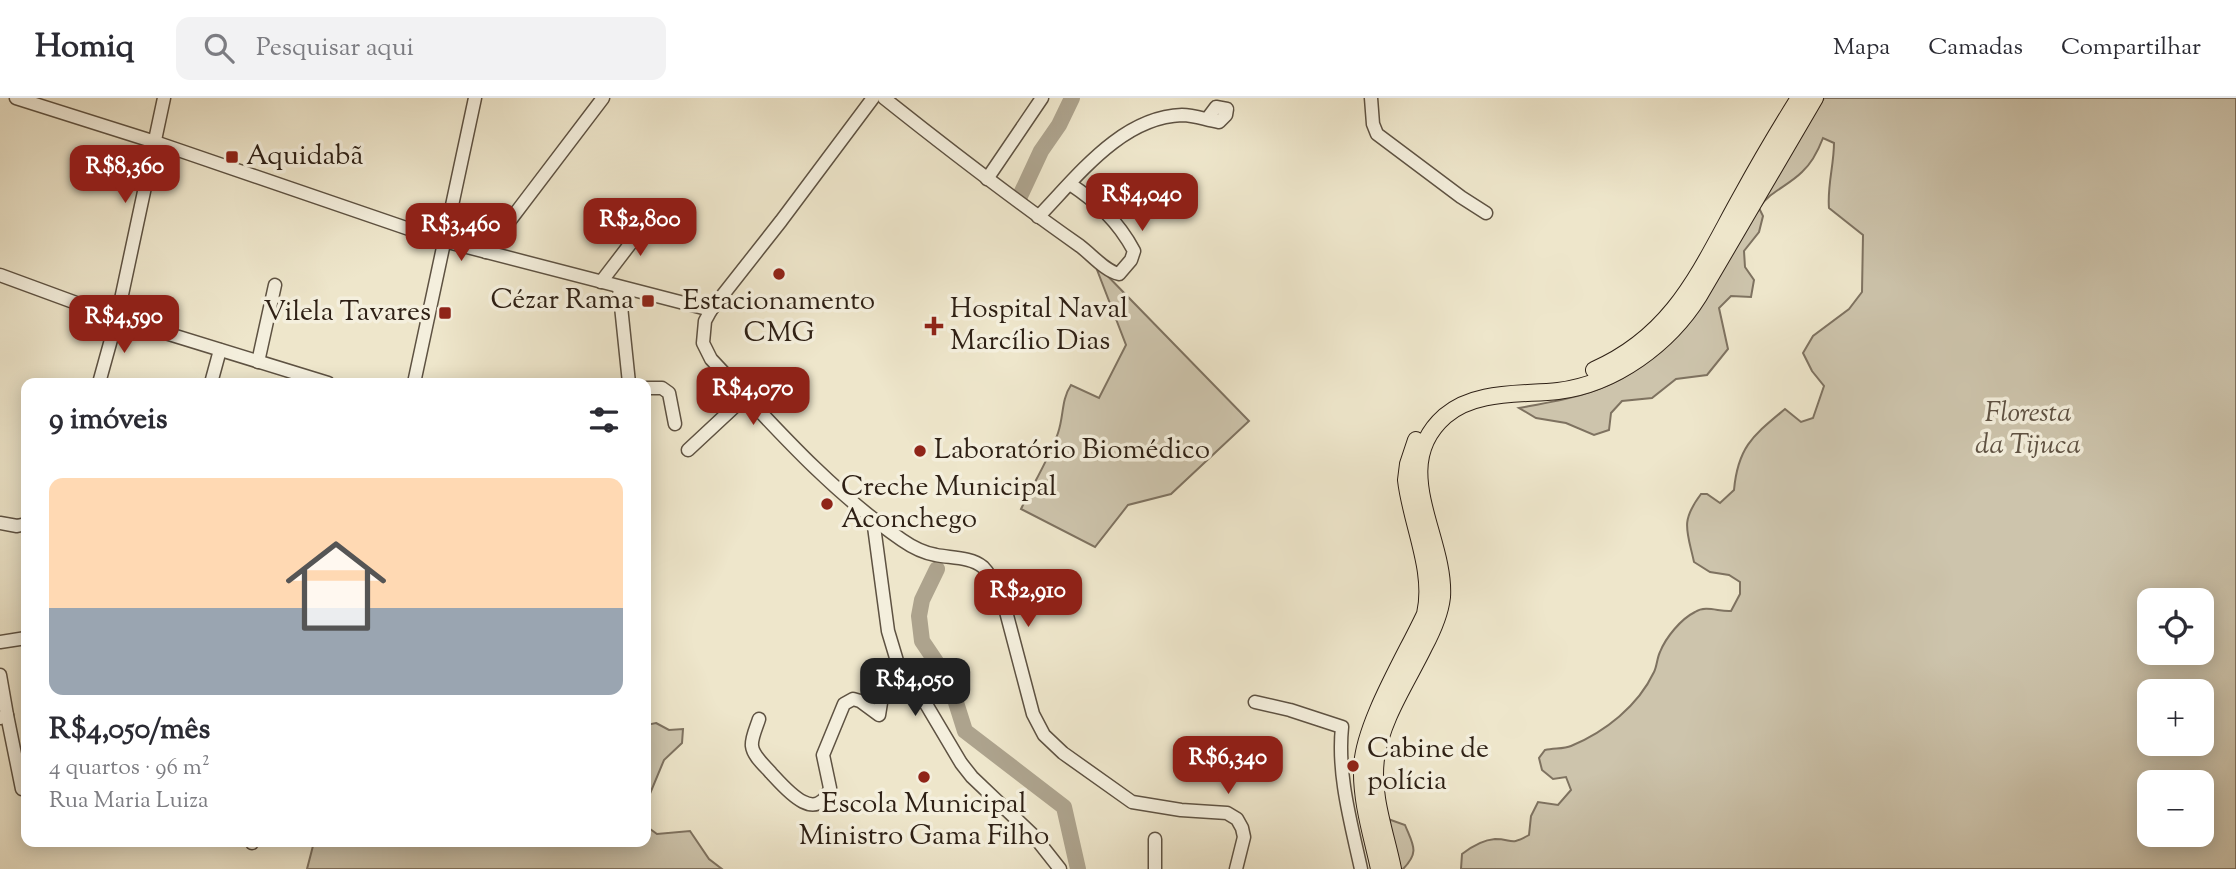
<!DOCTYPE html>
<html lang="pt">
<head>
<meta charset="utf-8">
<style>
	body { margin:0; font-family:"Sorts Mill Goudy",serif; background:#f2f2f3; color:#2b2b33; height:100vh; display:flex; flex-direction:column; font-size:26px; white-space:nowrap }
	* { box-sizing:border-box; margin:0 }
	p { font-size:23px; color:#7c7c81 }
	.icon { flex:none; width:38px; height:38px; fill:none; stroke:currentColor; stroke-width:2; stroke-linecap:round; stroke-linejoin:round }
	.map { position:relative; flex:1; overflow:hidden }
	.sheet { position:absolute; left:21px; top:280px; width:630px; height:469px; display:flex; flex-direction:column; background:#fff; border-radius:14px; box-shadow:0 4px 18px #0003 }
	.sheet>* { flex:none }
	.controls { position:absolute; left:2137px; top:490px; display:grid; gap:14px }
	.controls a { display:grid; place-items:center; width:77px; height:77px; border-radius:14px; background:#fff; box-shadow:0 4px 18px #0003; font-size:35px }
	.price { position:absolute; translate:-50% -60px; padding:0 16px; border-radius:14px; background:#8f2418; color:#fff; font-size:23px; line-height:46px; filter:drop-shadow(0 2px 4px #0008) }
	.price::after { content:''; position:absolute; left:50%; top:42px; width:21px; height:16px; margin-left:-10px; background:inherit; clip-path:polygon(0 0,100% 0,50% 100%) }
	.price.current { background:#222; color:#fff }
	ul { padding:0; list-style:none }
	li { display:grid; align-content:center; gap:14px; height:371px; padding:0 28px }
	li span { display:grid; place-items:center; height:217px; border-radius:14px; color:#555 }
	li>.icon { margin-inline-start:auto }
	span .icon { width:126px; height:126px; fill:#fffc; stroke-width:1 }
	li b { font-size:30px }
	h2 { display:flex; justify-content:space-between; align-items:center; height:84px; padding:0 28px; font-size:30px }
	header { display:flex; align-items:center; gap:42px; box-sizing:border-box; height:98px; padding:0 35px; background:#fff; border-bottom:2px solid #e1e1e2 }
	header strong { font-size:33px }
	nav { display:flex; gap:38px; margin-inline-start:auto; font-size:24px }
	.search { width:490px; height:63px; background:#f2f2f3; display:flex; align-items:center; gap:18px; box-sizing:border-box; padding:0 24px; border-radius:14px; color:#7c7c81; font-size:26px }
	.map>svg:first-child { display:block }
	.green { fill:#cdc4ac; stroke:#7e7260; stroke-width:2; fill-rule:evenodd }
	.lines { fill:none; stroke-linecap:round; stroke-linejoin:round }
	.river { stroke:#ada38d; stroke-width:16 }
	.minor-casing { stroke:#5e5242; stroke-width:15 }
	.major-casing { stroke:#2e2015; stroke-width:18 }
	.minor { stroke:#f4efdd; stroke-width:12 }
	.major { stroke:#eee6cb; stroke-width:16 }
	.poi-dot { fill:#8f2418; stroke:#f4efdd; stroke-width:2.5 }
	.labels { text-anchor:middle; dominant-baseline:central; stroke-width:7; stroke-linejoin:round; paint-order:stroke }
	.poi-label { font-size:28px; fill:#2e2015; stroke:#f4efdd; text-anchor:start }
	.park-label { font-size:28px; font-style:italic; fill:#5e5142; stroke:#f4efdd }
</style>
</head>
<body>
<header>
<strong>Homiq</strong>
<div class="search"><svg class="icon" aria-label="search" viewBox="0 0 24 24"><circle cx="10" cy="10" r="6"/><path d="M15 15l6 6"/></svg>Pesquisar aqui</div>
<nav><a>Mapa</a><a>Camadas</a><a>Compartilhar</a></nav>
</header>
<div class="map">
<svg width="2236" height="771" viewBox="0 0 2236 771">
	<rect width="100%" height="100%" fill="#eee6cb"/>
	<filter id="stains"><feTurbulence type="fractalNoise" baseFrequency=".00286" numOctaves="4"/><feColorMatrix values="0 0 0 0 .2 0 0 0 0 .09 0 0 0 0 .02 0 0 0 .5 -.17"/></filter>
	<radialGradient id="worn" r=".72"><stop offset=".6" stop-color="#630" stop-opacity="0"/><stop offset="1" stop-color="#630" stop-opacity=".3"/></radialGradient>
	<g class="green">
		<path d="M 1824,0 L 2236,0 L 2236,771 L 1461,771 L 1462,756 C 1471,749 1482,742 1495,741 C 1513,741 1510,748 1529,737 L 1531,718 L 1538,704 L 1558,707 L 1571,692 L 1566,679 L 1553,681 L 1542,672 L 1539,660 L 1545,652 C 1554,650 1564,651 1571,648 C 1605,634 1638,608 1654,574 C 1657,568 1657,560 1660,554 C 1666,539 1681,521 1695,514 C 1706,507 1719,514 1731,513 L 1740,496 L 1740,484 L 1729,477 L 1710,474 L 1694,464 C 1687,432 1680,424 1701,396 L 1707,396 L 1720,405 L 1734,392 C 1738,348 1754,337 1785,311 L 1801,324 L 1813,320 L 1824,288 L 1812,273 L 1803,255 L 1813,238 L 1849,211 L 1862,194 L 1863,137 L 1829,110 C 1827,88 1834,67 1834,45 L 1823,40 C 1818,53 1812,65 1802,74 C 1788,88 1769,94 1759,110 L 1763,118 L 1759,134 L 1744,153 L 1745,169 L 1754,182 L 1751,199 L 1731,198 L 1719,210 L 1728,251 L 1707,277 L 1676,281 L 1652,300 L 1622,303 L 1611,315 L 1609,332 L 1594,337 L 1566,325 L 1536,320 L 1519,310 C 1557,303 1598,297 1631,275 C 1668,249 1689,208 1713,171 C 1751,114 1788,58 1824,0 ZM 2149,502 L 2202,502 L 2202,555 L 2149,555 ZM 2149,593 L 2202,593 L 2202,646 L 2149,646 ZM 2149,684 L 2202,684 L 2202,737 L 2149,737 Z"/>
		<path d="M 1094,164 L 1249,323 L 1171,396 L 1128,407 L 1095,449 L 1021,411 C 1033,386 1049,361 1058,335 C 1064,318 1061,302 1071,287 L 1099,300 L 1126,247 Z"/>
		<path d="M 656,625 L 669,632 L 683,631 L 682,645 L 664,662 L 649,698 L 646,720 L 646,627 Z"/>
		<path d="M 1388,721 L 1405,727 C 1413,747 1420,754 1403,771 L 1396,771 Z"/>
		<path d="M 646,728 L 657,736 L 690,733 L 709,761 L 722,771 L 307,771 L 314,744 L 646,744 Z"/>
	</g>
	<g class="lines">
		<g class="river">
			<path d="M 1020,98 L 1041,53 L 1059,27 L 1072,0"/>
			<path d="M 937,471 L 922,502 L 919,518 L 922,543 L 945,577 L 953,595 L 965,633 L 1064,709 L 1078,771"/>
		</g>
		<defs>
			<g id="minor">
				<path d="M 16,0 L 155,44 L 444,143 L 711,212"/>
				<path d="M 873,0 L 781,123 L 711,212 L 705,223 L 703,245 L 711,261 C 771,325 829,392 902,442 C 912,449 924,455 936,457 C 951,460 971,459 983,469 C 993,479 998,494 1004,506 L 1033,616 L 1044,637 L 1063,655 L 1132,704 L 1181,712 L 1227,715 L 1237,721 L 1242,730 L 1244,739 L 1236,771"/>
				<path d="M 884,0 C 948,51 1013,101 1080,148 C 1092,157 1105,173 1119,176 L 1131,162 L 1134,153 C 1118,123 1097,104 1070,86"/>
				<path d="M 1371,0 L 1373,26 L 1377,36 L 1461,99 L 1486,115"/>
				<path d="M 987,81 L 1042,0"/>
				<path d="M 1038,119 C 1077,79 1121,19 1182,17 C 1195,17 1206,22 1219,24 L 1226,17 L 1227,11 L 1216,9 L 1207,21"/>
				<path d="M 486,154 L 603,0"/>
				<path d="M 0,177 L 117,220 L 328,285"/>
				<path d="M 601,184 L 647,124"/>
				<path d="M 619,189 L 629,285"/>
				<path d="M 258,264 L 275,187"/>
				<path d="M 99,285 L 117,220 L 164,0"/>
				<path d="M 211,285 L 220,252"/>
				<path d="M 414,285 L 475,0"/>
				<path d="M 646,290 L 662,290 L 669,295 L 675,326"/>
				<path d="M 688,352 L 746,298"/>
				<path d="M 873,421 L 888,533 L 897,563 L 923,601 L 961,665 L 972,679 L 1034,738 L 1060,771"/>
				<path d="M 0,425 L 17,428 L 26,426"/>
				<path d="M 0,544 L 26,540"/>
				<path d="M 0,577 L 7,617 L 0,620"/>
				<path d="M 1255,604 L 1290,612 L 1342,629 C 1337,676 1351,725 1361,771"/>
				<path d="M 7,617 L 22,691"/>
				<path d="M 759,621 C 757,628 751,640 752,648 C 753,658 765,668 771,675 C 785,690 816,728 830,690 L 823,657 L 844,606 L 853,601 L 860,603 L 879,617 L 884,586 L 902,570"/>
				<path d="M 1155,741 L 1155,771"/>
				<path d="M 252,744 L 252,745"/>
			</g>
			<g id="major">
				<path d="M 1594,272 C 1676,236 1701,170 1742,97 C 1760,64 1779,32 1799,0"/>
				<path d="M 1379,771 C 1372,738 1361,704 1362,670 C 1363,627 1406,557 1425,516 C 1435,473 1411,426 1406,382 L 1408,366 L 1416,342"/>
				<path d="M 1393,771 C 1386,736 1371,697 1376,661 C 1381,622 1407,584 1424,549 C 1432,534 1440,517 1442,499 C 1446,439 1387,369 1445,318 C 1475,292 1521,297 1558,293 C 1615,286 1669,246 1699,198 L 1815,0"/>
			</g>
		</defs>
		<use href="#minor" class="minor-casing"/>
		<use href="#major" class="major-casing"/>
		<use href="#minor" class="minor"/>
		<use href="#major" class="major"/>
	</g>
	<g class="poi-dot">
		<rect x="225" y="52" width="14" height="14" rx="3.5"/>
		<circle cx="779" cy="176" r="7"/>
		<rect x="641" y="196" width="14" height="14" rx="3.5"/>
		<rect x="438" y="208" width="14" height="14" rx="3.5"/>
		<path d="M930.5 217.5h7v7h7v7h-7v7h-7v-7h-7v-7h7z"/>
		<circle cx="920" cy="353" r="7"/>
		<circle cx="827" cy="406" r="7"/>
		<circle cx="1353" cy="668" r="7"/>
		<circle cx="924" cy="679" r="7"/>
	</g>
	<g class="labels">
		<g class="poi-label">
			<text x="246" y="59">Aquidabã</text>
			<text x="634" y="203" text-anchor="end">Cézar Rama</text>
			<text x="779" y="204" text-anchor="middle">Estacionamento<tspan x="779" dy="32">CMG</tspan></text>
			<text x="950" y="212">Hospital Naval<tspan x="950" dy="32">Marcílio Dias</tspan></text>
			<text x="431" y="215" text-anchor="end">Vilela Tavares</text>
			<text x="934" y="353">Laboratório Biomédico</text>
			<text x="841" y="390">Creche Municipal<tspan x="841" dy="32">Aconchego</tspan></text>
			<text x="1367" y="652">Cabine de<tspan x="1367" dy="32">polícia</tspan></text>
			<text x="924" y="707" text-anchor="middle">Escola Municipal<tspan x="924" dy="32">Ministro Gama Filho</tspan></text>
		</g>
		<g class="park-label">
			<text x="2028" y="316">Floresta<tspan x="2028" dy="32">da Tijuca</tspan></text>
		</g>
	</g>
	<rect width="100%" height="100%" filter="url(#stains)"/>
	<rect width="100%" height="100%" fill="url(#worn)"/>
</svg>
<div class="controls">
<a><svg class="icon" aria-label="locate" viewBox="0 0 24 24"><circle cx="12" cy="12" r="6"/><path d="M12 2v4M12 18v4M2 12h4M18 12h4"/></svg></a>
<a>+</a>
<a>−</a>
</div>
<b class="price" style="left:125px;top:107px">R$8,360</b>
<b class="price" style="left:1142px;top:135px">R$4,040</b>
<b class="price" style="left:640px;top:160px">R$2,800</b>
<b class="price" style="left:461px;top:165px">R$3,460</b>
<b class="price" style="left:124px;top:257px">R$4,590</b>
<b class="price" style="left:753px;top:329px">R$4,070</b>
<b class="price" style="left:1028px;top:531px">R$2,910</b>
<b class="price current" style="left:915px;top:620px">R$4,050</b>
<b class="price" style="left:1228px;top:698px">R$6,340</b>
<section class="sheet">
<h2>9 imóveis<svg class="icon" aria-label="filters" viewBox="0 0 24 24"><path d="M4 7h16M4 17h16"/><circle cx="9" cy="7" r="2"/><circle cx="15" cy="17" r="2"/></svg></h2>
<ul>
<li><span style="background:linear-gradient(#ffd9b3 60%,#9aa5b1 0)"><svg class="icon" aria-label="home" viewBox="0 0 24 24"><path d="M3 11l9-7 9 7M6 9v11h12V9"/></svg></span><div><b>R$4,050/mês</b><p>4 quartos · 96 m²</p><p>Rua Maria Luiza</p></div></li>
</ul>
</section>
</div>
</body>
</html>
